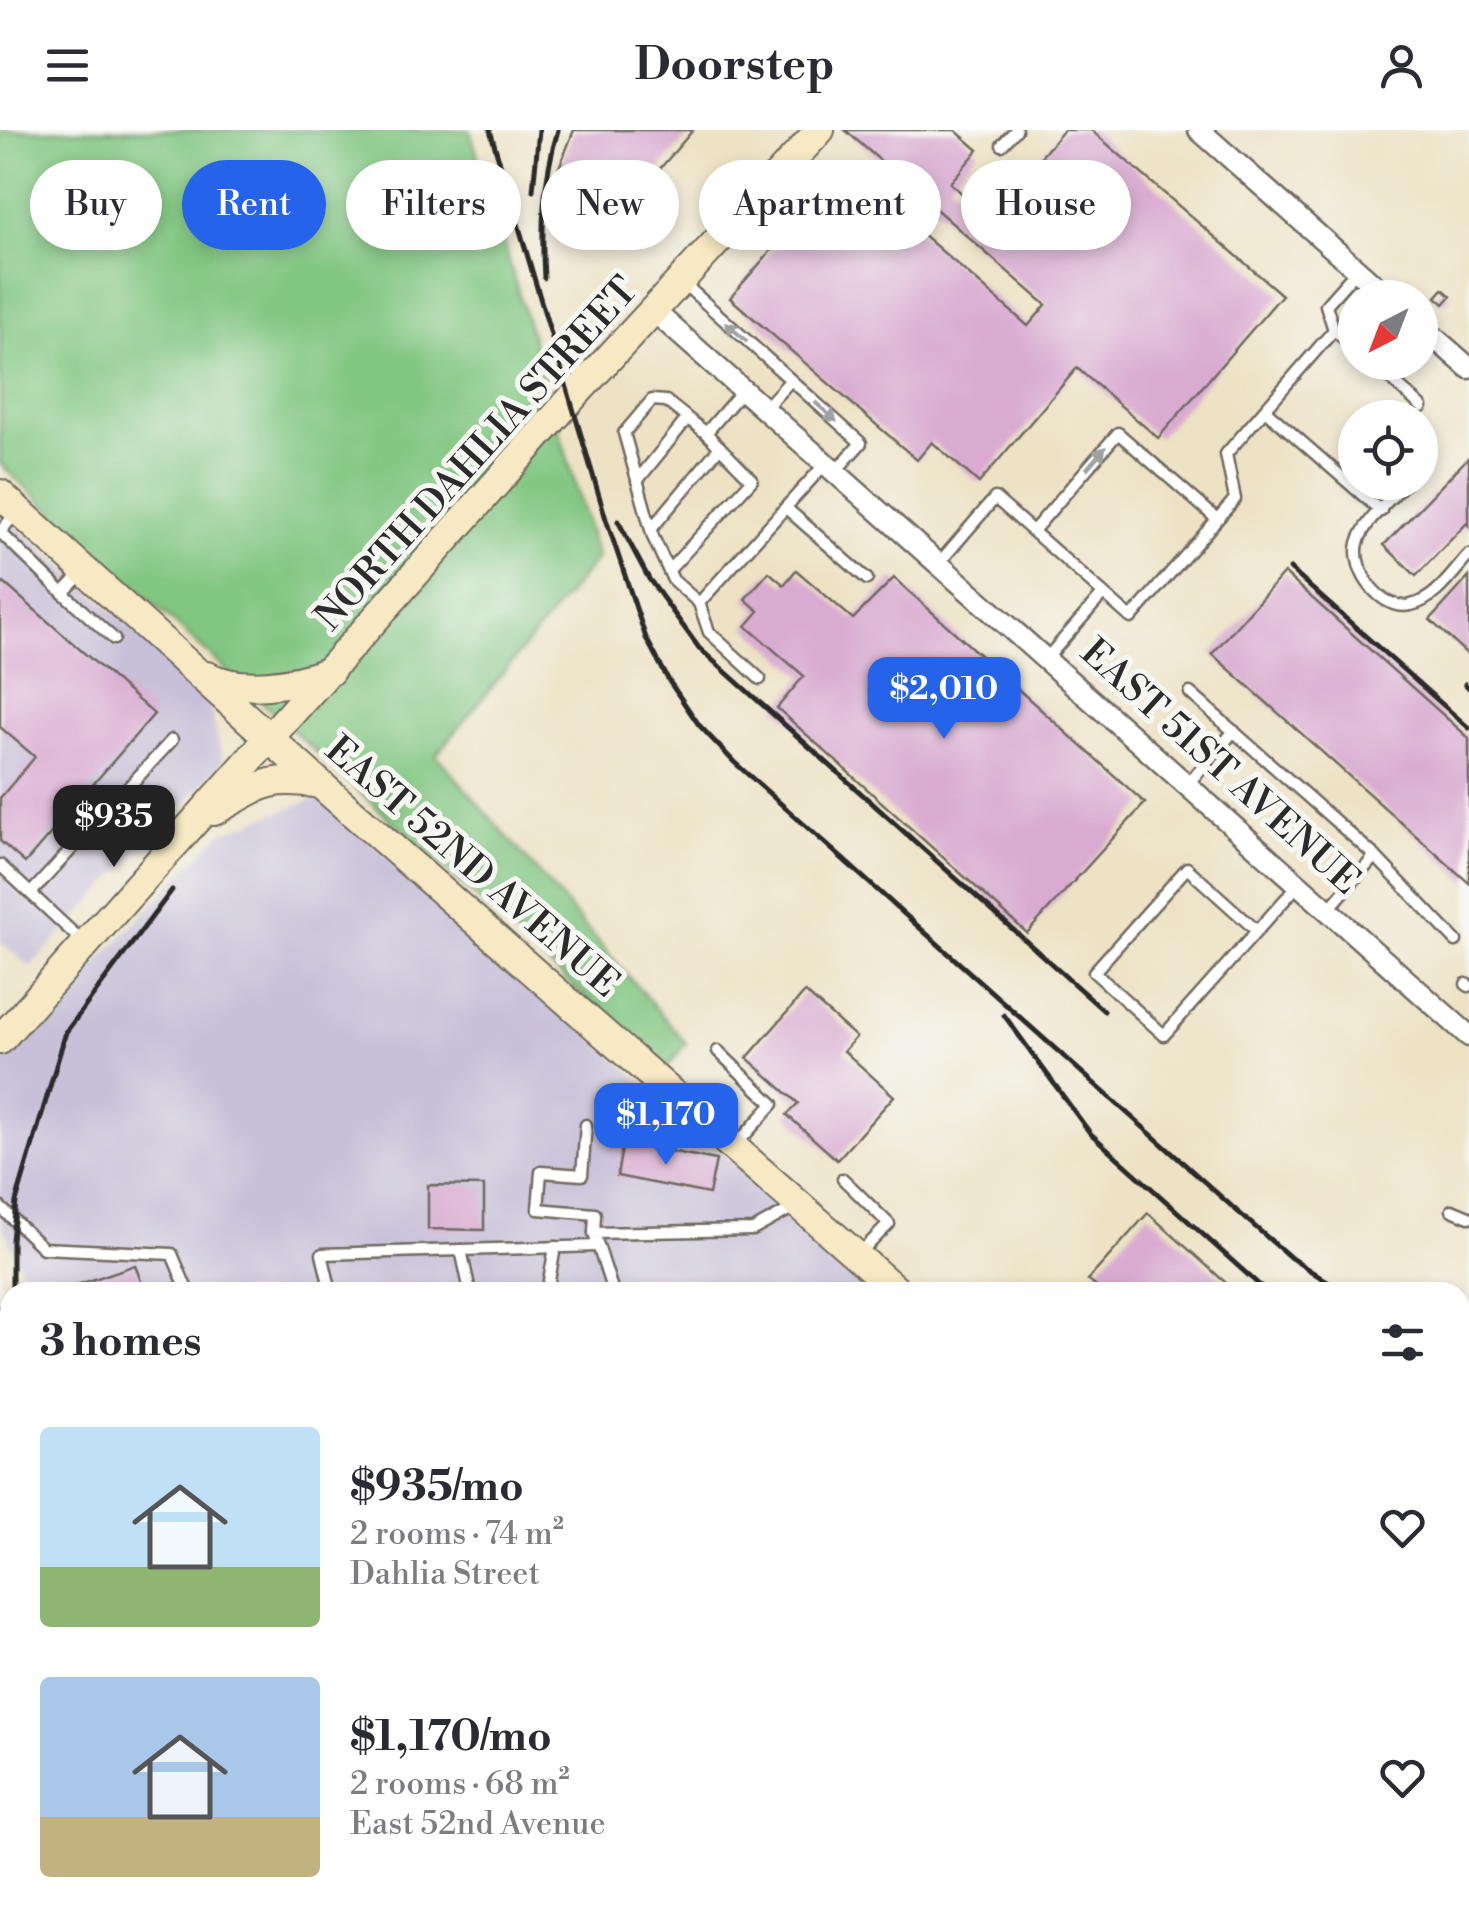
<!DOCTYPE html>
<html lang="en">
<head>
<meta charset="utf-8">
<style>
	body { margin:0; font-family:"Libre Bodoni",serif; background:#f2f2f3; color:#2b2b33; height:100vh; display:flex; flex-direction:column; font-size:38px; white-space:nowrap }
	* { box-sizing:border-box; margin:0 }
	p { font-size:32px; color:#7c7c81 }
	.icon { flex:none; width:55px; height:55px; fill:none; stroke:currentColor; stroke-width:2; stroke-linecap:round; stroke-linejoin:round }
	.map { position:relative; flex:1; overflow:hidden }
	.panel { position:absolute; left:0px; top:1152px; width:1470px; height:642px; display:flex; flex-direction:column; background:#fff; border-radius:30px 30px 0 0; box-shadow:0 5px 15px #0003 }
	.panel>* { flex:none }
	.guide { position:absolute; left:30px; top:30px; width:1410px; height:90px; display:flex; gap:20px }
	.needle { width:65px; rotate:222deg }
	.fabs { position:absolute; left:1338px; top:150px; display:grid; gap:20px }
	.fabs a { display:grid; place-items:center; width:100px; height:100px; border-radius:50%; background:#fff; box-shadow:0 5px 15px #0003; font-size:50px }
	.price { position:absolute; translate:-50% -85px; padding:0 22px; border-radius:20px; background:#2563eb; color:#fff; font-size:32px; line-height:65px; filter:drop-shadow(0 2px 5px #0008) }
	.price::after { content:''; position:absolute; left:50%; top:60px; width:30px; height:22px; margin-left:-15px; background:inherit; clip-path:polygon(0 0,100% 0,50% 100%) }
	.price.selected { background:#222; color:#fff }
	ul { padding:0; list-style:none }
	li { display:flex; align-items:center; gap:30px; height:250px; padding:0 40px }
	li span { display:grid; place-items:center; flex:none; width:280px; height:200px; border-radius:10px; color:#555 }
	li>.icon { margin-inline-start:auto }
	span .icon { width:120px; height:120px; fill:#fffc; stroke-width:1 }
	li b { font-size:42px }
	h2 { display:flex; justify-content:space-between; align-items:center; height:120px; padding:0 40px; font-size:42px }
	.tag { padding:0 35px; border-radius:45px; background:#fff; box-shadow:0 5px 15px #0003; font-size:35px; line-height:90px }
	.tag.selected { background:#2563eb; color:#fff }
	header { display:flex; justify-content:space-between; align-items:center; height:130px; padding:0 40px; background:#fff; font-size:45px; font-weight:700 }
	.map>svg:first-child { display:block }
	.industrial { fill:#c8bfd8 }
	.green { fill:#81c681; stroke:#567856; stroke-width:2.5 }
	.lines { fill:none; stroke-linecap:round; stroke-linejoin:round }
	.stream { stroke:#48afc7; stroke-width:5 }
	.building { fill:#d9abd1 }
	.lane-casing { stroke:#6f6b61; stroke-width:15 }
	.street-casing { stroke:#6f6b61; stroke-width:25 }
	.secondary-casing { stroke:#6f6b61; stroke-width:32 }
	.primary-casing { stroke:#6f6b61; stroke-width:35 }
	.lane { stroke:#fff; stroke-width:10 }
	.street { stroke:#fff; stroke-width:20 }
	.secondary { stroke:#f7e9c3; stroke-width:28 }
	.primary { stroke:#eac769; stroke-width:30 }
	.rail { stroke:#2b2b2b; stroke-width:5 }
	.oneway { fill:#a0a0a0 }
	.labels { text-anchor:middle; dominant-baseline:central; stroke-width:10; stroke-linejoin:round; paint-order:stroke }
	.street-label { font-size:38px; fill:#2b2b2b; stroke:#f6f6f2 }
</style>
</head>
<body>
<header><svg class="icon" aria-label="menu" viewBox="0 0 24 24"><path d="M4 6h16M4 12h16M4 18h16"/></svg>Doorstep<svg class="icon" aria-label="person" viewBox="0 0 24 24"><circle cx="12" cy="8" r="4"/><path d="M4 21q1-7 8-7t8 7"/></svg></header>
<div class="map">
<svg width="1469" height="1793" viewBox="0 0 1469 1793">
	<rect width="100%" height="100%" fill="#f6f6f2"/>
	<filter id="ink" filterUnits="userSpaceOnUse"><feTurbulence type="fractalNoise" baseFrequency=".01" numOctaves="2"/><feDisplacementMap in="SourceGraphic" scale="20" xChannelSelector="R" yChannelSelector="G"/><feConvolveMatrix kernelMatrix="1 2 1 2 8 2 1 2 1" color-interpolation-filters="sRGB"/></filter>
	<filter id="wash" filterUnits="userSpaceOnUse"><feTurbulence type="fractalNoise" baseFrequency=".0048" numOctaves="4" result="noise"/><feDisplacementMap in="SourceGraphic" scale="40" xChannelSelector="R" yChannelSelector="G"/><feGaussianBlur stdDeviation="2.25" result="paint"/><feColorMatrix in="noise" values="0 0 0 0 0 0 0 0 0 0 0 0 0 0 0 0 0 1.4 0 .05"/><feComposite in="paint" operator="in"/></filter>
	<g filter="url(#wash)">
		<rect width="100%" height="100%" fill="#ede2c4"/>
		<g class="industrial">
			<path d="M 0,380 L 208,567 L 223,632 L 30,837 L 0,812 Z"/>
			<path d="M 321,667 L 879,1162 L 30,1162 L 0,1089 L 0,934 L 221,703 Z"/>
			<path d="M 0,1258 L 10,1286 L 10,1785 L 224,1785 L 229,1793 L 0,1793 Z"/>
			<path d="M 294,1785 L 1409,1785 L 1402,1793 L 299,1793 Z"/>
		</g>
		<path class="green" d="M 0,0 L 470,0 L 597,428 L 436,625 L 686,913 L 665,940 L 0,334 Z"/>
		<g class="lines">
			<path class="stream" d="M 1460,1325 L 1469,1333"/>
		</g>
		<g id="blocks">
			<g class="building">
				<path d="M 574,0 L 693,0 L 618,88 L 553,53 Z"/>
				<path d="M 845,0 L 955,0 L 978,20 L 950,53 L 989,87 L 1064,0 L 1091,0 L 1282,165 L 1158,308 L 1077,238 L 979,353 L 932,312 L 917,330 L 730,168 L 844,36 L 1028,196 L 1046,175 Z"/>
				<path d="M 1443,159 L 1451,166 L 1444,174 L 1436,167 Z"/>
				<path d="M 1469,327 L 1469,396 L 1467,393 L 1416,446 L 1384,415 Z"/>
				<path d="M 796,440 L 853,489 L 894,448 L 1145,673 L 1027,803 L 777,578 L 804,546 L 746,496 L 759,481 L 745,469 L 769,442 L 784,455 Z"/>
				<path d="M 1284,443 L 1469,608 L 1469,753 L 1212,524 Z"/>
				<path d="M 1469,447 L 1469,526 L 1430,490 Z"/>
				<path d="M 4,453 L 154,584 L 25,733 L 0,711 L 0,668 L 35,627 L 0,597 L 0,458 Z"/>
				<path d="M 805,862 L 856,907 L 844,921 L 894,966 L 837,1030 L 787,985 L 798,973 L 747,928 Z"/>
				<path d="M 623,1012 L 716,1030 L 709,1064 L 617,1046 Z"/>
				<path d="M 428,1055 L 484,1056 L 484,1100 L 428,1099 Z"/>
				<path d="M 1148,1083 L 1236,1162 L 1102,1162 L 1088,1150 Z"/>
				<path d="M 135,1135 L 145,1162 L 70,1162 L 68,1158 Z"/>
				<path d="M 1469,1351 L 1469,1499 L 1460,1491 L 1460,1361 Z"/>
				<path d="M 957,1785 L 1006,1785 L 1011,1793 L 949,1793 L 948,1790 Z"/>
				<path d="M 1133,1785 L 1177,1785 L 1177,1786 L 1155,1793 L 1136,1793 Z"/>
			</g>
		</g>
	</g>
	<g filter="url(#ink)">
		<use href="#blocks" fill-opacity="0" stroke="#6f6b61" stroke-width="2.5"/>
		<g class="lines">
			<defs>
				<g id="lane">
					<path d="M 1002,15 L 1016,0"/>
					<path d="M 683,153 L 861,313 L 835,342"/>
					<path d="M 1334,200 L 1326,175 L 1357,140"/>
					<path d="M 1372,232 L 1422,277"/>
					<path d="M 743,260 L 706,303 L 666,271 L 652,270 L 624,303 L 653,407 L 673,450 L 699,473 L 825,334"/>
					<path d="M 765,278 L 790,251"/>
					<path d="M 1265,280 L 1381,381"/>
					<path d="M 637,351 L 687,289"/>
					<path d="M 1406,352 C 1391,369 1364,391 1358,413 C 1351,441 1382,482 1411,475 C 1436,470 1453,442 1469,425"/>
					<path d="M 786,378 L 867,449"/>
					<path d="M 17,382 L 0,402 L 63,463"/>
					<path d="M 652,398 L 720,317"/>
					<path d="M 1033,401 L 1118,303 L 1217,389"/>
					<path d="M 939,433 L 995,368 L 1131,488 L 1235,369 L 1226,324 L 1334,200 L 1355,218"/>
					<path d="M 669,440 L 752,350 L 706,303"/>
					<path d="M 84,441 L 63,463 L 114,509"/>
					<path d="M 699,473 L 709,502 L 760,549"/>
					<path d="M 1046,529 L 1103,464"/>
					<path d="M 1190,563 L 1375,726 L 1456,811"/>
					<path d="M 1187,655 L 1234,601"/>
					<path d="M 0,735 L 85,814"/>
					<path d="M 31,763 L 172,610"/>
					<path d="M 1328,780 L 1375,726"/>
					<path d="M 1257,801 L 1187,738 L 1094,842 L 1164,905 L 1298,755"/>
					<path d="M 1466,854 L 1469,856"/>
					<path d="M 718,921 L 773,974 L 734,1017"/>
					<path d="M 586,995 L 582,1045 L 541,1042 L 538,1079 L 595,1084 L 594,1103"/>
					<path d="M 843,1049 L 889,1094 L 858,1125"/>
					<path d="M 0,1077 L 43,1118 L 172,1124 L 188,1162"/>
					<path d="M 1452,1080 L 1469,1087"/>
					<path d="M 461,1120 L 470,1161 L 462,1162"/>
					<path d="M 331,1162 L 322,1124 L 598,1116"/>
					<path d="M 547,1162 L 555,1117"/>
					<path d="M 613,1162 L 594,1103 L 753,1100 L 798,1075"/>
					<path d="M 1460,1570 L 1469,1578"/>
					<path d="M 192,1785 L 196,1793"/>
				</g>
				<g id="street">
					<path d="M 1199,0 L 1389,168"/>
					<path d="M 655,182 L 1469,906"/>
					<path d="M 1420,195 L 1469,238"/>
					<path d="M 1460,1723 L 1469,1717"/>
					<path d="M 1360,1793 L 1372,1785"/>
				</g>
				<g id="secondary">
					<path d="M 0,364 L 320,654 L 898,1162"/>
					<path d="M 207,546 C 241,563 294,555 330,541"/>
					<path d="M 214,681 C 260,656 266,645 320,654"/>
					<path d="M 0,910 L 571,269 L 820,0"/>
					<path d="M 1460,1661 L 1469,1669"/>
				</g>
				<path id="primary" d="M 1458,1793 L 1469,1786"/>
			</defs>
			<use href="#lane" class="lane-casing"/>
			<use href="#street" class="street-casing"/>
			<use href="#secondary" class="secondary-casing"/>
			<use href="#primary" class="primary-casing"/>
			<use href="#lane" class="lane"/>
			<use href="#street" class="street"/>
			<use href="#secondary" class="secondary"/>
			<use href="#primary" class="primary"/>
			<g class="rail">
				<path d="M 490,0 L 606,389 L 646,508 L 669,551 L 699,595 L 734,632 L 1237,1081 L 1291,1128 L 1343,1162"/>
				<path d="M 533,60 L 539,0"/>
				<path d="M 544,148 C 541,96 543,50 558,0"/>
				<path d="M 618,391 L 649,449 L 699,518 L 1104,881"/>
				<path d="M 1290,439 L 1469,598"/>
				<path d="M 1465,554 L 1469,558"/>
				<path d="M 1004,885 L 1090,1003 L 1267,1162"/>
				<path d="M 12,1162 L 12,1110 L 16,1072 L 66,902 L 172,760"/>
				<path d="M 0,1178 L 10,1210"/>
				<path d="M 1460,1208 L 1469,1210"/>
				<path d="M 0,1269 L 10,1324"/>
				<path d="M 1460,1335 L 1469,1343"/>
				<path d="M 98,1785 L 100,1793"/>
				<path d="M 256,1785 L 261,1793"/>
			</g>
		</g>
		<defs><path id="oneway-solid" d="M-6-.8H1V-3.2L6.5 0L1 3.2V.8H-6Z" transform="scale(2.5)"/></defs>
		<g class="oneway">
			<use href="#oneway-solid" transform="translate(736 202) rotate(-138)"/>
			<use href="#oneway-solid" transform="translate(826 282) rotate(42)"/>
			<use href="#oneway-solid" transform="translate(1096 328) rotate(-49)"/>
		</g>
	</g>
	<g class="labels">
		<g class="street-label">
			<text transform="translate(477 324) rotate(-48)">NORTH DAHLIA STREET</text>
			<text transform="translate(1220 637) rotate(42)">EAST 51ST AVENUE</text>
			<text transform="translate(472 737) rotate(41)">EAST 52ND AVENUE</text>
		</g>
	</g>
</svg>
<div class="fabs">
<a><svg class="needle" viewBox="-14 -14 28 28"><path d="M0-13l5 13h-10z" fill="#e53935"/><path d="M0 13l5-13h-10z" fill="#7c7c81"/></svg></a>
<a><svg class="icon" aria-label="locate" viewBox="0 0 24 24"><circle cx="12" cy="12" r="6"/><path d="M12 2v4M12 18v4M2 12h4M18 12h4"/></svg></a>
</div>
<b class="price" style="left:944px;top:612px">$2,010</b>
<b class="price selected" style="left:114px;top:740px">$935</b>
<b class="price" style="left:666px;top:1038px">$1,170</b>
<div class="guide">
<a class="tag">Buy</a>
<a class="tag selected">Rent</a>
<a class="tag">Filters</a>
<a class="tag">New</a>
<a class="tag">Apartment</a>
<a class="tag">House</a>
</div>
<section class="panel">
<h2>3 homes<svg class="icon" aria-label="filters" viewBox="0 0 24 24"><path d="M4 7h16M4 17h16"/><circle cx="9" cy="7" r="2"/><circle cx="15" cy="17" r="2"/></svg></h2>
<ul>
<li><span style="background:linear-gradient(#bfe0f5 70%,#8fb573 0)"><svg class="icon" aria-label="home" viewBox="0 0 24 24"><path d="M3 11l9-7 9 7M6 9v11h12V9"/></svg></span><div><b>$935/mo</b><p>2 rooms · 74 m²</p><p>Dahlia Street</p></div><svg class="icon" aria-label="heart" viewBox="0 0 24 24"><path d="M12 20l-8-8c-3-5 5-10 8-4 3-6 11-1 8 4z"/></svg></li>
<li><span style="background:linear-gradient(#a9c7e8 70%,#c2b280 0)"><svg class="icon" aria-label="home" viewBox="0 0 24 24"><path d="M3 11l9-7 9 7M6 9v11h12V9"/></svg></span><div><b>$1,170/mo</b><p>2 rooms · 68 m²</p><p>East 52nd Avenue</p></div><svg class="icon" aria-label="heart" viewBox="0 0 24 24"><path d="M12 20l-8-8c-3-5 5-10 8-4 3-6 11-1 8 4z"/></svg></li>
</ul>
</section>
</div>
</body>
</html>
